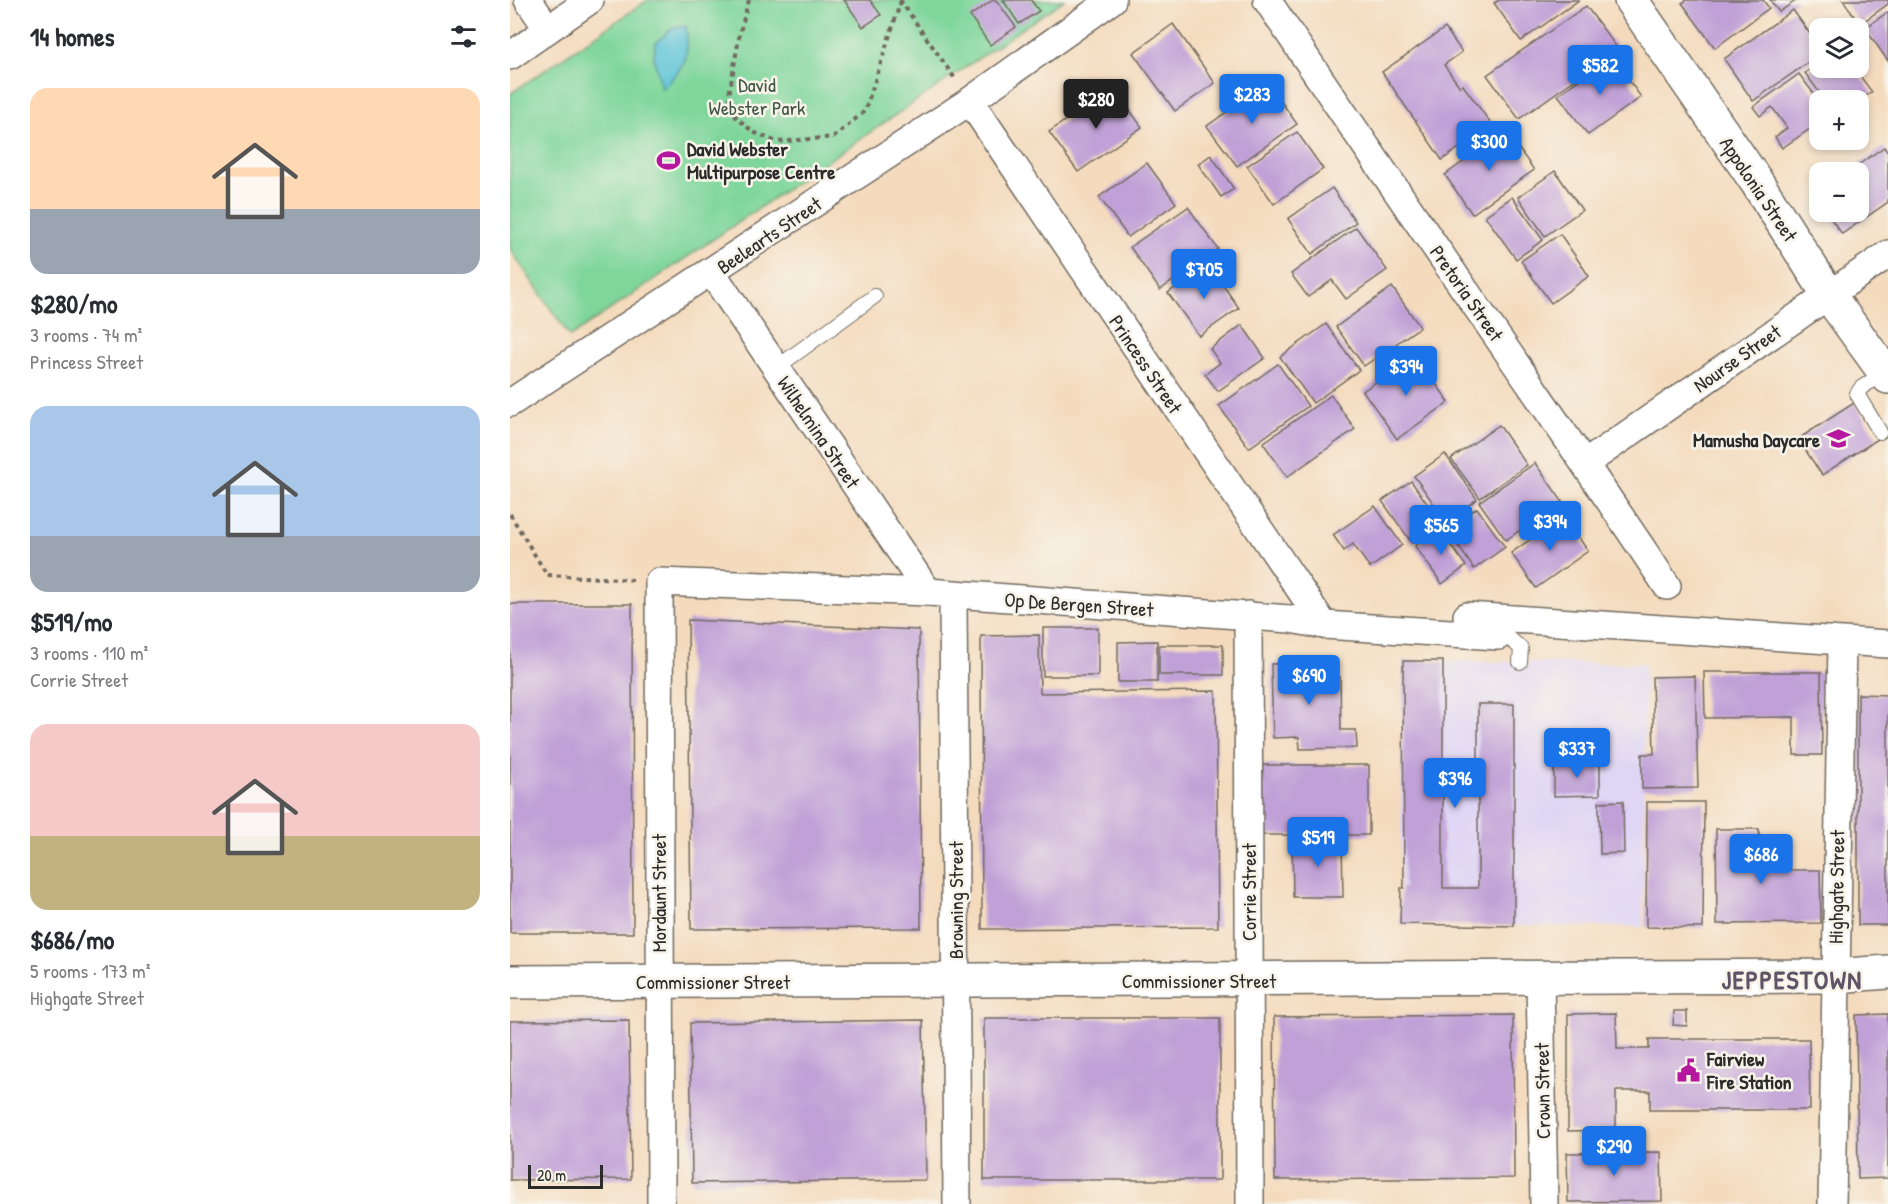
<!DOCTYPE html>
<html lang="en">
<head>
<meta charset="utf-8">
<style>
	body { margin:0; font-family:"Patrick Hand",sans-serif; background:#f7f7f7; color:#2b2b33; height:100vh; display:flex; flex-direction:column; font-size:22px; white-space:nowrap }
	* { box-sizing:border-box; margin:0 }
	p { font-size:20px; color:#7c7c81 }
	.icon { flex:none; width:33px; height:33px; fill:none; stroke:currentColor; stroke-width:2; stroke-linecap:round; stroke-linejoin:round }
	.map { position:relative; flex:1; overflow:hidden }
	.side { display:flex; flex-direction:column; background:#fff; width:510px }
	.side>* { flex:none }
	.buttons { position:absolute; left:1299px; top:18px; display:grid; gap:12px }
	.buttons a { display:grid; place-items:center; width:60px; height:60px; border-radius:12px; background:#fff; box-shadow:0 3px 9px #0003; font-size:30px }
	.scale { position:absolute; left:18px; bottom:15px; width:75px; box-sizing:border-box; padding-left:6px; border:3px solid #2b2b2b; border-top:0; font-size:16px; line-height:21px; white-space:nowrap; color:#2b2b2b; -webkit-text-stroke:4px #f7f3e8; paint-order:stroke }
	.price { position:absolute; translate:-50% -51px; padding:0 14px; border-radius:6px; background:#1a73e8; color:#fff; font-size:20px; line-height:39px; filter:drop-shadow(0 2px 3px #0008) }
	.price::after { content:''; position:absolute; left:50%; top:36px; width:18px; height:14px; margin-left:-9px; background:inherit; clip-path:polygon(0 0,100% 0,50% 100%) }
	.price.active { background:#222; color:#fff }
	ul { padding:0; list-style:none }
	li { display:grid; align-content:center; gap:12px; height:318px; padding:0 30px }
	li span { display:grid; place-items:center; height:186px; border-radius:18px; color:#555 }
	li>.icon { margin-inline-start:auto }
	span .icon { width:108px; height:108px; fill:#fffc; stroke-width:1 }
	li b { font-size:26px }
	h2 { display:flex; justify-content:space-between; align-items:center; height:72px; padding:0 30px; font-size:26px }
	main { display:flex; flex:1; min-height:0 }
	.map>svg:first-child { display:block }
	.built { fill:#dfd5f5 }
	.green { fill:#7ed69b; stroke:#548063; stroke-width:1.5 }
	.water { fill:#5cc4d9; stroke:#447882; stroke-width:1.5 }
	.building { fill:#c0a0d7 }
	.lines { fill:none; stroke-linecap:round; stroke-linejoin:round }
	.lane-casing { stroke:#71695e; stroke-width:16 }
	.street-casing { stroke:#71695e; stroke-width:30 }
	.secondary-casing { stroke:#71695e; stroke-width:36 }
	.path { stroke:#71695e; stroke-width:4; stroke-dasharray:4.5 4.5; stroke-linecap:butt }
	.lane { stroke:#fff; stroke-width:14 }
	.street { stroke:#fff; stroke-width:27 }
	.secondary { stroke:#fff; stroke-width:33 }
	.labels { text-anchor:middle; dominant-baseline:central; stroke-width:5; stroke-linejoin:round; paint-order:stroke }
	.park-label { font-size:20px; fill:#405647; stroke:#f7f3e8 }
	.poi-label { font-size:20px; font-weight:bold; fill:#2b2b2b; stroke:#f7f3e8; text-anchor:start }
	.street-label { font-size:20px; fill:#2b2b2b; stroke:#f7f3e8 }
	.district-label { font-size:26px; font-weight:bold; letter-spacing:1.5px; fill:#5f5467; stroke:#f7f3e8 }
</style>
</head>
<body>
<main>
<section class="side">
<h2>14 homes<svg class="icon" aria-label="filters" viewBox="0 0 24 24"><path d="M4 7h16M4 17h16"/><circle cx="9" cy="7" r="2"/><circle cx="15" cy="17" r="2"/></svg></h2>
<ul>
<li><span style="background:linear-gradient(#ffd9b3 65%,#9aa5b1 0)"><svg class="icon" aria-label="home" viewBox="0 0 24 24"><path d="M3 11l9-7 9 7M6 9v11h12V9"/></svg></span><div><b>$280/mo</b><p>3 rooms · 74 m²</p><p>Princess Street</p></div></li>
<li><span style="background:linear-gradient(#a9c7e8 70%,#9aa5b1 0)"><svg class="icon" aria-label="home" viewBox="0 0 24 24"><path d="M3 11l9-7 9 7M6 9v11h12V9"/></svg></span><div><b>$519/mo</b><p>3 rooms · 110 m²</p><p>Corrie Street</p></div></li>
<li><span style="background:linear-gradient(#f6c9c9 60%,#c2b280 0)"><svg class="icon" aria-label="home" viewBox="0 0 24 24"><path d="M3 11l9-7 9 7M6 9v11h12V9"/></svg></span><div><b>$686/mo</b><p>5 rooms · 173 m²</p><p>Highgate Street</p></div></li>
</ul>
</section>
<div class="map">
<svg width="1378" height="1204" viewBox="0 0 1378 1204">
	<rect width="100%" height="100%" fill="#f7f3e8"/>
	<filter id="ink" filterUnits="userSpaceOnUse"><feTurbulence type="fractalNoise" baseFrequency=".0167" numOctaves="2"/><feDisplacementMap in="SourceGraphic" scale="12" xChannelSelector="R" yChannelSelector="G"/><feConvolveMatrix kernelMatrix="1 2 1 2 8 2 1 2 1" color-interpolation-filters="sRGB"/></filter>
	<filter id="wash" filterUnits="userSpaceOnUse"><feTurbulence type="fractalNoise" baseFrequency=".008" numOctaves="4" result="noise"/><feDisplacementMap in="SourceGraphic" scale="24" xChannelSelector="R" yChannelSelector="G"/><feGaussianBlur stdDeviation="1.35" result="paint"/><feColorMatrix in="noise" values="0 0 0 0 0 0 0 0 0 0 0 0 0 0 0 0 0 1.4 0 .05"/><feComposite in="paint" operator="in"/></filter>
	<g filter="url(#wash)">
		<rect width="100%" height="100%" fill="#f4dbbe"/>
		<path class="built" d="M 893,661 L 1135,664 L 1133,927 L 890,924 Z"/>
		<path class="green" d="M 138,0 L 554,0 L 60,337 L 0,249 L 0,94 Z"/>
		<path class="water" d="M 176,26 C 180,58 176,66 152,88 L 144,59 L 145,44 L 161,29 Z"/>
		<g id="blocks">
			<g class="building">
				<path d="M 334,0 L 360,0 L 371,15 L 353,27 Z"/>
				<path d="M 483,0 L 486,0 L 506,27 L 480,45 L 460,16 Z"/>
				<path d="M 493,0 L 521,0 L 529,11 L 509,24 Z"/>
				<path d="M 989,0 L 1069,0 L 1011,41 L 984,3 Z"/>
				<path d="M 1177,0 L 1253,0 L 1259,8 L 1205,48 L 1172,3 Z"/>
				<path d="M 1260,0 L 1287,0 L 1269,12 Z"/>
				<path d="M 1333,0 L 1378,0 L 1378,4 L 1350,24 Z"/>
				<path d="M 1076,6 L 1108,49 L 1009,119 L 977,75 Z"/>
				<path d="M 1283,10 L 1310,48 L 1310,54 L 1243,101 L 1214,59 Z"/>
				<path d="M 1378,12 L 1378,61 L 1355,28 Z"/>
				<path d="M 663,24 L 705,83 L 665,111 L 623,53 Z"/>
				<path d="M 935,28 L 952,52 L 934,65 L 950,87 L 953,85 L 982,125 L 932,160 L 872,72 Z"/>
				<path d="M 1101,56 L 1131,97 L 1078,135 L 1048,95 Z"/>
				<path d="M 1310,62 L 1310,68 L 1344,68 L 1362,92 L 1350,100 L 1315,100 L 1295,73 Z"/>
				<path d="M 1289,74 L 1310,102 L 1310,122 L 1272,148 L 1265,137 L 1277,128 L 1262,107 L 1250,116 L 1243,107 Z"/>
				<path d="M 758,83 L 787,124 L 727,166 L 697,126 Z"/>
				<path d="M 603,87 L 632,127 L 568,172 L 539,132 Z"/>
				<path d="M 996,131 L 1024,170 L 962,214 L 935,175 Z"/>
				<path d="M 787,132 L 813,169 L 764,204 L 737,166 Z"/>
				<path d="M 1374,147 L 1378,153 L 1378,202 L 1332,234 L 1316,212 L 1348,212 L 1348,172 L 1338,172 Z"/>
				<path d="M 701,155 L 724,189 L 711,197 L 688,164 Z"/>
				<path d="M 637,163 L 666,203 L 618,237 L 589,197 Z"/>
				<path d="M 1045,171 L 1072,210 L 1035,236 L 1008,197 Z"/>
				<path d="M 822,188 L 846,222 L 802,254 L 778,219 Z"/>
				<path d="M 1002,197 L 1033,240 L 1006,259 L 975,216 Z"/>
				<path d="M 678,207 L 708,249 L 650,290 L 620,247 Z"/>
				<path d="M 846,227 L 877,270 L 836,299 L 822,280 L 798,297 L 781,274 Z"/>
				<path d="M 1050,234 L 1079,276 L 1041,303 L 1011,261 Z"/>
				<path d="M 698,264 L 729,308 L 689,336 L 658,293 Z"/>
				<path d="M 882,287 L 910,327 L 854,366 L 826,327 Z"/>
				<path d="M 816,324 L 849,370 L 803,403 L 770,357 Z"/>
				<path d="M 732,325 L 755,358 L 708,391 L 695,374 L 710,363 L 700,349 Z"/>
				<path d="M 905,354 L 939,402 L 887,439 L 853,391 Z"/>
				<path d="M 768,364 L 798,406 L 739,448 L 709,406 Z"/>
				<path d="M 821,395 L 845,429 L 777,477 L 753,443 Z"/>
				<path d="M 1344,403 L 1368,439 L 1312,475 L 1288,439 Z"/>
				<path d="M 989,425 L 1017,465 L 970,498 L 941,459 Z"/>
				<path d="M 935,454 L 967,499 L 936,521 L 904,476 Z"/>
				<path d="M 1025,463 L 1052,501 L 996,540 L 969,502 Z"/>
				<path d="M 901,481 L 931,523 L 902,543 L 872,501 Z"/>
				<path d="M 865,506 L 892,545 L 860,568 L 843,544 L 834,551 L 823,535 Z"/>
				<path d="M 967,508 L 995,547 L 964,569 L 937,529 Z"/>
				<path d="M 1054,516 L 1078,551 L 1026,588 L 1001,553 Z"/>
				<path d="M 929,529 L 956,566 L 932,584 L 905,546 Z"/>
				<path d="M 0,604 L 122,604 L 123,933 L 0,933 Z"/>
				<path d="M 178,620 L 409,630 L 411,928 L 181,929 Z"/>
				<rect x="533" y="628" width="55" height="48"/>
				<path d="M 529,635 L 530,693 L 706,691 L 708,927 L 472,929 L 471,636 Z"/>
				<path d="M 647,641 L 647,682 L 608,682 L 608,642 Z"/>
				<rect x="649" y="645" width="64" height="30"/>
				<path d="M 893,661 L 933,661 L 933,888 L 968,888 L 968,704 L 1004,704 L 1004,926 L 890,924 L 891,888 L 894,888 Z"/>
				<path d="M 820,663 L 821,677 L 830,677 L 831,730 L 846,730 L 847,748 L 790,749 L 789,737 L 763,738 L 761,664 Z"/>
				<path d="M 1194,672 L 1311,672 L 1312,755 L 1284,755 L 1284,717 L 1195,718 Z"/>
				<path d="M 1185,676 L 1188,788 L 1132,789 L 1132,754 L 1144,754 L 1142,677 Z"/>
				<path d="M 1348,694 L 1378,695 L 1378,925 L 1348,925 Z"/>
				<path d="M 1044,762 L 1090,762 L 1090,795 L 1044,796 Z"/>
				<rect x="749" y="765" width="110" height="70"/>
				<path d="M 1113,801 L 1114,853 L 1090,854 L 1089,802 Z"/>
				<path d="M 1137,802 L 1194,802 L 1193,928 L 1136,927 Z"/>
				<path d="M 1206,829 L 1249,829 L 1250,870 L 1310,870 L 1311,923 L 1207,924 Z"/>
				<path d="M 832,838 L 833,897 L 783,897 L 782,839 Z"/>
				<path d="M 1164,1011 L 1177,1011 L 1177,1026 L 1163,1025 Z"/>
				<path d="M 1106,1013 L 1107,1049 L 1139,1049 L 1139,1039 L 1299,1039 L 1300,1110 L 1140,1110 L 1140,1091 L 1106,1091 L 1106,1130 L 1058,1131 L 1058,1014 Z"/>
				<path d="M 1378,1014 L 1378,1178 L 1348,1179 L 1346,1015 Z"/>
				<path d="M 1003,1015 L 1004,1178 L 765,1180 L 764,1017 Z"/>
				<rect x="474" y="1018" width="236" height="162"/>
				<path d="M 119,1020 L 121,1179 L 0,1180 L 0,1021 Z"/>
				<path d="M 413,1020 L 416,1180 L 182,1183 L 180,1023 Z"/>
				<path d="M 1151,1152 L 1152,1201 L 1058,1202 L 1057,1153 Z"/>
			</g>
		</g>
	</g>
	<g filter="url(#ink)">
		<use href="#blocks" fill-opacity="0" stroke="#71695e" stroke-width="1.5"/>
		<g class="lines">
			<defs>
				<g id="lane">
					<path d="M 266,368 L 365,296"/>
					<path d="M 1370,432 L 1347,394 L 1351,388 L 1375,372"/>
					<path d="M 988,636 L 1001,640 L 1011,648 L 1010,662"/>
				</g>
				<g id="street">
					<path d="M 18,0 L 38,29"/>
					<path d="M 757,0 C 888,197 1026,389 1157,586"/>
					<path d="M 0,56 L 80,0"/>
					<path d="M 460,101 L 814,625"/>
					<path d="M 202,273 L 418,592"/>
					<path d="M 0,403 L 460,101 L 602,0"/>
					<path d="M 1076,463 L 1378,254"/>
					<path d="M 443,595 L 447,1204"/>
					<path d="M 738,615 L 740,1204"/>
					<path d="M 957,616 L 1378,644"/>
					<path d="M 1030,977 L 1034,1204"/>
					<path d="M 151,1204 L 149,582 L 418,592 L 780,619 L 814,625 L 988,636"/>
					<path d="M 1322,1204 L 1332,643"/>
				</g>
				<g id="secondary">
					<path d="M 1121,0 L 1246,181 L 1318,294 L 1378,377"/>
					<path d="M 0,982 L 1324,976 L 1378,972"/>
				</g>
			</defs>
			<use href="#lane" class="lane-casing"/>
			<use href="#street" class="street-casing"/>
			<use href="#secondary" class="secondary-casing"/>
			<g class="path">
				<path d="M 239,0 L 230,32 L 219,95 L 226,117 L 243,132 L 267,142 L 324,137 L 355,111 L 391,1"/>
				<path d="M 390,0 L 446,80"/>
				<path d="M 0,514 L 37,575 L 125,580"/>
			</g>
			<use href="#lane" class="lane"/>
			<use href="#street" class="street"/>
			<use href="#secondary" class="secondary"/>
		</g>
	</g>
	<defs>
		<symbol id="stadium-bare" viewBox="-9 -9 18 18"><path d="M0-5a6.5 5 0 1 0 0 10a6.5 5 0 1 0 0-10ZM-3.5-1.8h7v3.6h-7Z" fill="#b5179e" stroke="#f7f3e8" stroke-width="2.5" paint-order="stroke"/></symbol>
		<symbol id="school-bare" viewBox="-9 -9 18 18"><path d="M0-5L7-2L0 1L-7-2ZM-4 1L0 2.5L4 1V4Q0 6-4 4Z" fill="#b5179e" stroke="#f7f3e8" stroke-width="2.5" paint-order="stroke"/></symbol>
		<symbol id="civic-bare" viewBox="-9 -9 18 18"><path d="M-.6-6.5H3V-4.5H.6V-3L4-1V1h2V6H-6V1h2V-1L-.6-3ZM-1.2 2.5V6h2.4V2.5Z" fill="#b5179e" stroke="#f7f3e8" stroke-width="2.5" paint-order="stroke"/></symbol>
	</defs>
	<g fill-rule="evenodd">
		<use href="#stadium-bare" x="142" y="144" width="33" height="33"/>
		<use href="#school-bare" x="1312" y="422" width="33" height="33"/>
		<use href="#civic-bare" x="1162" y="1054" width="33" height="33"/>
	</g>
	<g class="labels">
		<g class="park-label">
			<text x="247" y="84">David<tspan x="247" dy="23">Webster Park</tspan></text>
		</g>
		<g class="poi-label">
			<text x="177" y="148">David Webster<tspan x="177" dy="23">Multipurpose Centre</tspan></text>
			<text x="1310" y="439" text-anchor="end">Mamusha Daycare</text>
			<text x="1197" y="1058">Fairview<tspan x="1197" dy="23">Fire Station</tspan></text>
		</g>
		<g class="street-label">
			<text transform="translate(1249 189) rotate(56)">Appolonia Street</text>
			<text transform="translate(259 235) rotate(-34)">Beelearts Street</text>
			<text transform="translate(957 293) rotate(55)">Pretoria Street</text>
			<text transform="translate(1227 358) rotate(-35)">Nourse Street</text>
			<text transform="translate(636 364) rotate(56)">Princess Street</text>
			<text transform="translate(309 432) rotate(56)">Wilhelmina Street</text>
			<text transform="translate(569 604) rotate(4)">Op De Bergen Street</text>
			<text transform="translate(1326 887) rotate(-89)">Highgate Street</text>
			<text transform="translate(738 892) rotate(-90)">Corrie Street</text>
			<text transform="translate(148 893) rotate(-90)">Mordaunt Street</text>
			<text transform="translate(445 900) rotate(-90)">Browning Street</text>
			<text x="689" y="980">Commissioner Street</text>
			<text x="203" y="981">Commissioner Street</text>
			<text transform="translate(1032 1091) rotate(-91)">Crown Street</text>
		</g>
		<g class="district-label">
			<text x="1282" y="979">JEPPESTOWN</text>
		</g>
	</g>
</svg>
<div class="buttons">
<a><svg class="icon" aria-label="layers" viewBox="0 0 24 24"><path d="M12 4l9 5-9 5-9-5zM3 14l9 5 9-5"/></svg></a>
<a>+</a>
<a>−</a>
</div>
<div class="scale">20 m</div>
<b class="price" style="left:1090px;top:96px">$582</b>
<b class="price" style="left:742px;top:125px">$283</b>
<b class="price active" style="left:586px;top:130px">$280</b>
<b class="price" style="left:979px;top:172px">$300</b>
<b class="price" style="left:694px;top:300px">$705</b>
<b class="price" style="left:896px;top:397px">$394</b>
<b class="price" style="left:1040px;top:552px">$394</b>
<b class="price" style="left:931px;top:556px">$565</b>
<b class="price" style="left:799px;top:706px">$690</b>
<b class="price" style="left:1067px;top:779px">$337</b>
<b class="price" style="left:945px;top:809px">$396</b>
<b class="price" style="left:808px;top:868px">$519</b>
<b class="price" style="left:1251px;top:885px">$686</b>
<b class="price" style="left:1104px;top:1177px">$290</b>
</div>
</main>
</body>
</html>
